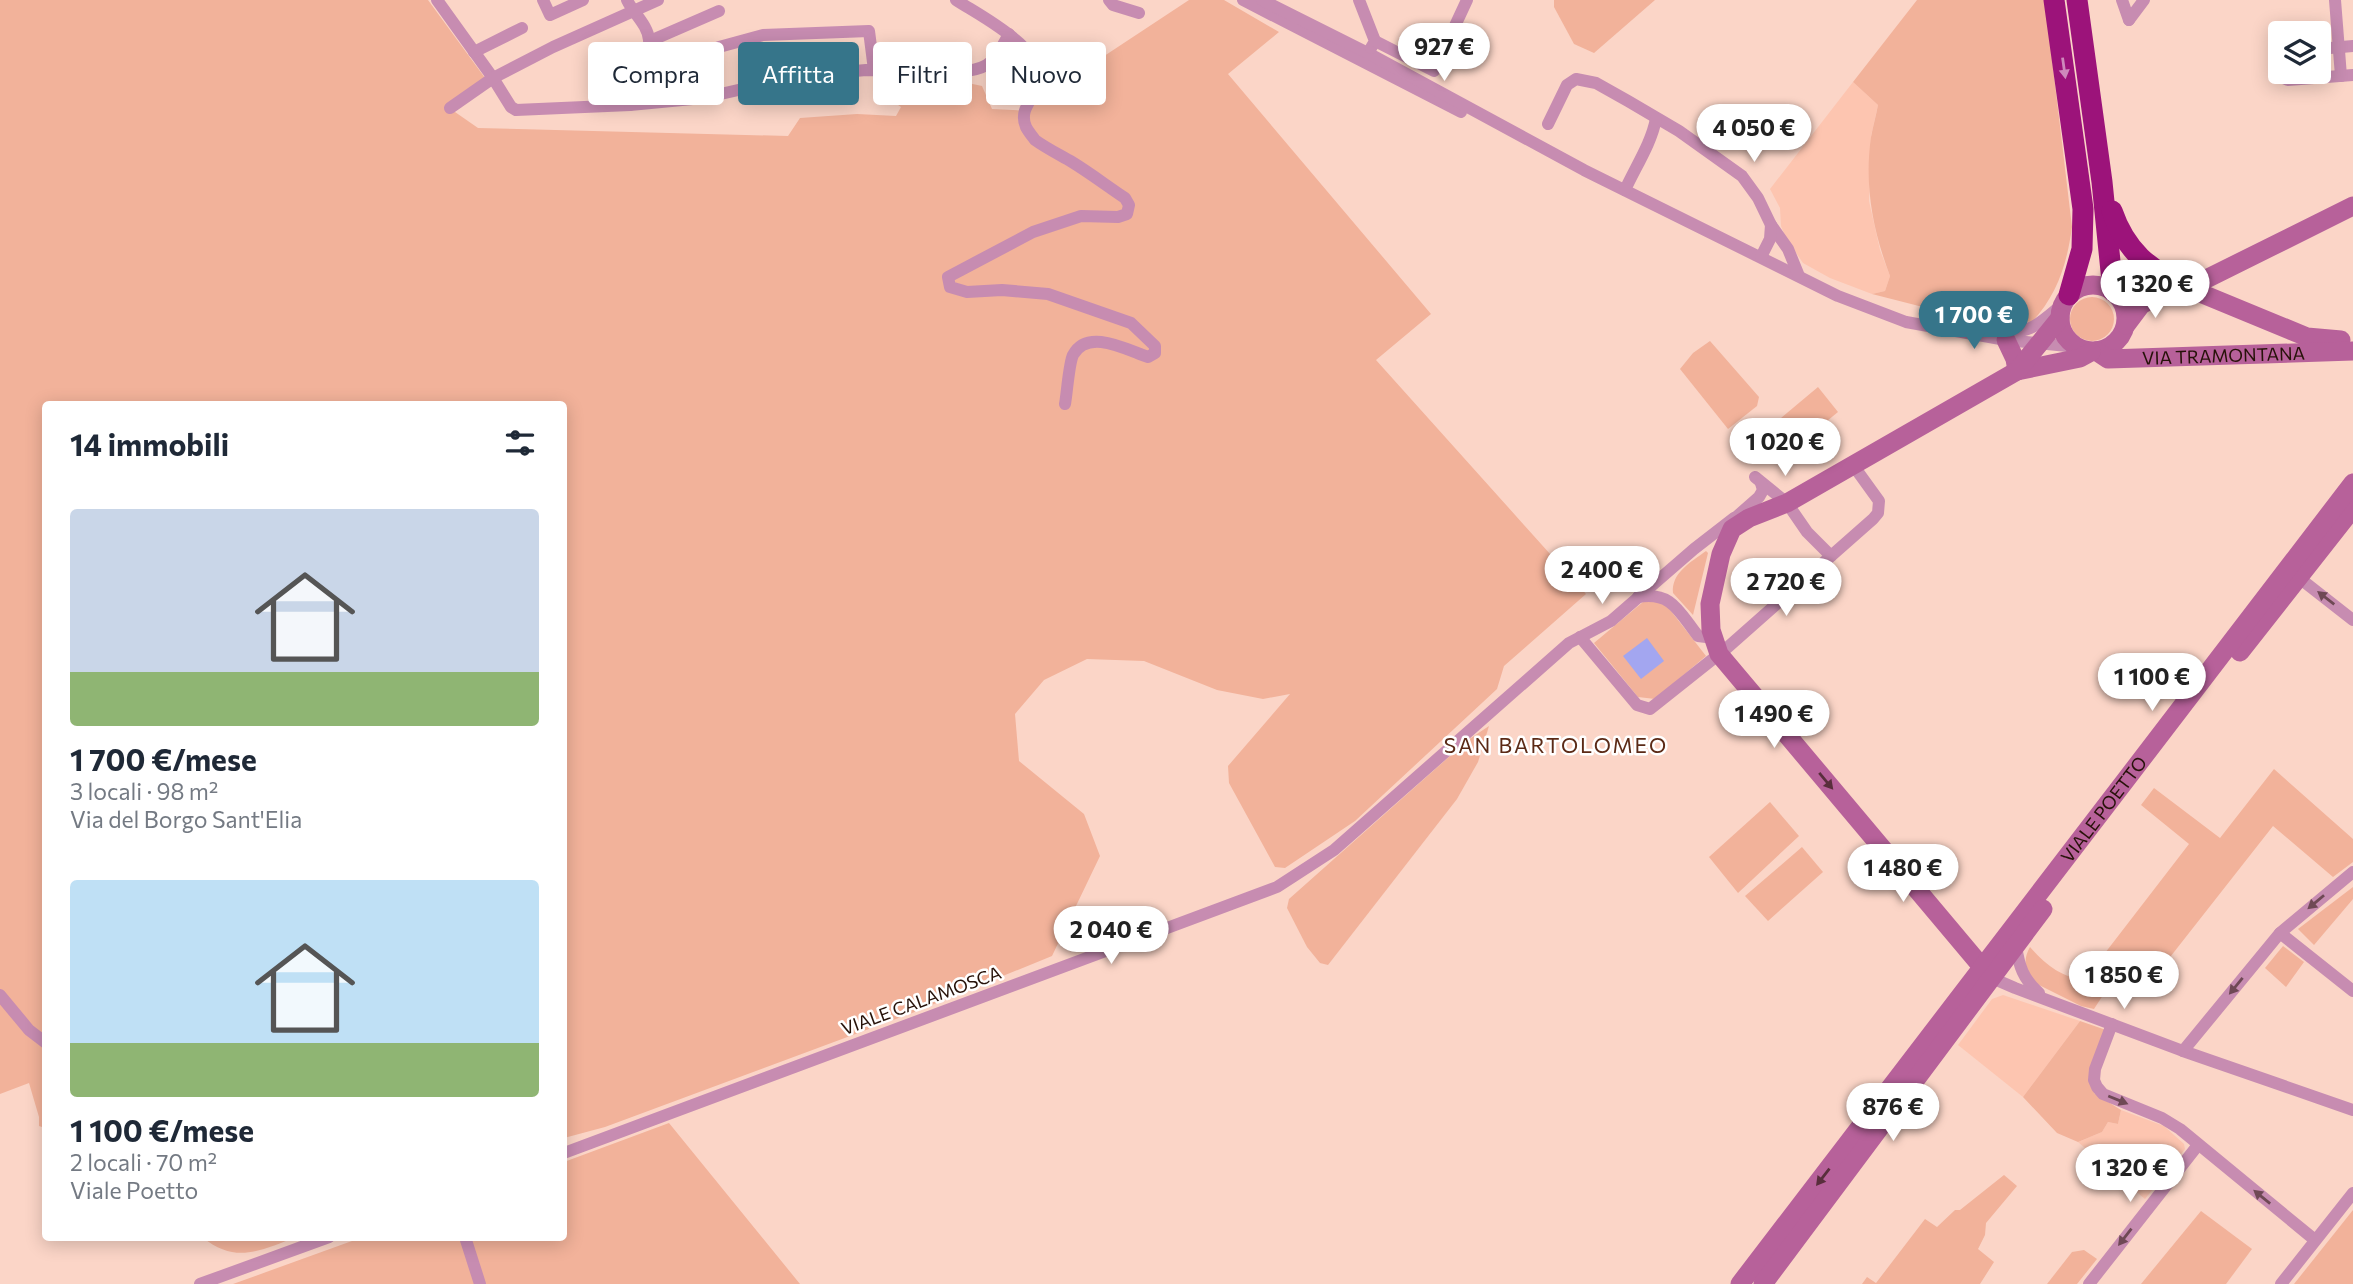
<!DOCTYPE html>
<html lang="it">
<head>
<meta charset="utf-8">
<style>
	body { margin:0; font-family:Commissioner,sans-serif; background:#f2f2f3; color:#1f2937; height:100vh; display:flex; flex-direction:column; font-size:26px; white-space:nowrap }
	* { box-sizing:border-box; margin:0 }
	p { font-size:23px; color:#747a83 }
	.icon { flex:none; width:38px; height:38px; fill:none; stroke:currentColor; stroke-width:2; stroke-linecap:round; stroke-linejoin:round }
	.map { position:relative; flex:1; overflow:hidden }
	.panel { position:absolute; left:42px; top:401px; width:525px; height:840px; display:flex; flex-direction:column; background:#fff; border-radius:7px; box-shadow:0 4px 18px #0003 }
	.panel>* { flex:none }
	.guide { position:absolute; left:588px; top:42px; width:665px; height:63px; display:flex; gap:14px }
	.controls { position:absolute; left:2268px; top:21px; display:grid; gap:14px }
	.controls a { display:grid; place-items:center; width:63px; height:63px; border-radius:7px; background:#fff; box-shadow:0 4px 18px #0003; font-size:35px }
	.price { position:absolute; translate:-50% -60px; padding:0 16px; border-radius:24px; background:#fff; color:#222; font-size:23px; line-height:46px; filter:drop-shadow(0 2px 4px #0008) }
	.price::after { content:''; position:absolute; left:50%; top:42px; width:21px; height:16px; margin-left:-10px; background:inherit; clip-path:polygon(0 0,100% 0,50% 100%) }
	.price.current { background:#36758a; color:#fff }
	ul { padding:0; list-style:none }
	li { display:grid; align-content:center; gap:14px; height:371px; padding:0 28px }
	li span { display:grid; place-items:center; height:217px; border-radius:7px; color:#555 }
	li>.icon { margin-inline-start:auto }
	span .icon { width:126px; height:126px; fill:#fffc; stroke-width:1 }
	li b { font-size:30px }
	h2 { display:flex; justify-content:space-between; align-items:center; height:84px; padding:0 28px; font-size:30px }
	.chip { padding:0 24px; border-radius:7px; background:#fff; box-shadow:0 4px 18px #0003; font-size:24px; line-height:63px }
	.chip.current { background:#36758a; color:#fff }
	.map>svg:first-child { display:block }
	.built { fill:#fdc5b0 }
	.green { fill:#f2b29a }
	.water { fill:#a3a6f0 }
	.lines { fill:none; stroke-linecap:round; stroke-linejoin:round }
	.street { stroke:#c78cb1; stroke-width:12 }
	.secondary { stroke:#b7619a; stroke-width:19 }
	.highway { stroke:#9c137a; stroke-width:21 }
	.oneway { fill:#ce89bc }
	.oneway2 { fill:#6f4955 }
	.oneway3 { fill:#592e3c }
	.labels { text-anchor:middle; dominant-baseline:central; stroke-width:5; stroke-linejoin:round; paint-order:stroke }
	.street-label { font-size:18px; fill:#271209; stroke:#fff }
	.quarter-label { font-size:21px; letter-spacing:2px; fill:#5b2a16; stroke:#fff }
</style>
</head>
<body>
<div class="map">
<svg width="2353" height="1284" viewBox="0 0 2353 1284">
	<rect width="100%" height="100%" fill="#fbd5c7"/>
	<g class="built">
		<path d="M 1853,82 L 1878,105 L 1871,136 L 1869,201 L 1880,250 L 1890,276 L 1885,291 L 1872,294 L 1830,278 L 1803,263 L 1786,238 L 1781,226 L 1780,208 L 1770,189 Z"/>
		<path d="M 2003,995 L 2080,1021 L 2023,1097 L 1958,1045 L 1992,999 Z"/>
		<path d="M 2121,1110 L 2164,1126 L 2184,1144 L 2185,1149 L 2145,1199 L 2078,1142 L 2102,1132 L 2108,1122 L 2118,1124 Z"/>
	</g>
	<g class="green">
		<path d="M 0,0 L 428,0 L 485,78 L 447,104 L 455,112 L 478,128 L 788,136 L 800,118 L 857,114 L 896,116 L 901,107 L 891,100 L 891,88 L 968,83 L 982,86 L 992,109 L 1030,111 L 1033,103 L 1189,0 L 1224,0 L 1279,32 L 1228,74 L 1431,314 L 1376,360 L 1586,594 L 1504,666 L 1497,689 L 1355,821 L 1285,868 L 1275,867 L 1229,783 L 1228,766 L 1290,694 L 1263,699 L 1217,690 L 1144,661 L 1087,659 L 1044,680 L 1015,714 L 1019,761 L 1084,814 L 1100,856 L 1052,956 L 912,1013 L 605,1127 L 564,1138 L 564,404 L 46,404 L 45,1128 L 39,1126 L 39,1117 L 29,1083 L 0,1094 Z"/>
		<path d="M 1554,0 L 1655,0 L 1594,53 L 1574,44 L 1554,7 Z"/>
		<path d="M 1917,0 L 2045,0 L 2072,227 C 2067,264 2057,295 2032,322 L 1962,317 L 1872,294 L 1885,291 L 1890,276 C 1873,231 1864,186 1871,137 C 1873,126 1876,116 1878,105 L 1853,82 Z"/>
		<circle cx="2092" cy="319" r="22"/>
		<path d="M 1710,341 L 1759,397 L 1757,406 L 1728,429 L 1680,369 L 1693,353 Z"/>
		<path d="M 1818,387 L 1838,412 L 1788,453 L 1768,429 Z"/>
		<path d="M 1706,551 L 1708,553 L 1693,615 L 1673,593 C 1671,573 1691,562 1706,551 Z"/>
		<path d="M 1643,602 L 1664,602 L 1706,656 L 1655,699 L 1638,697 L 1594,643 Z"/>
		<path d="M 1489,726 L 1478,762 L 1457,799 L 1328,965 L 1320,963 L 1307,947 L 1287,908 L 1289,899 L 1468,740 Z"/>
		<path d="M 2274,769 L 2353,839 L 2353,862 L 2333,877 L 2273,826 L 2156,975 L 2129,955 L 2094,1009 L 2081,1006 L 2031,981 C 2025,969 2023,959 2030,947 C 2045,964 2063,979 2085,979 L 2189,844 L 2141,805 L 2154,788 L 2220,838 Z"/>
		<path d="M 1770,802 L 1799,836 L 1738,893 L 1709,857 Z"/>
		<path d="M 1802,847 L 1823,872 L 1768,921 L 1745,896 Z"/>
		<path d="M 2353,887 L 2353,899 L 2314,945 L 2298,929 Z"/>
		<path d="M 2283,946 L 2304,962 L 2286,987 L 2265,968 Z"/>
		<path d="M 2080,1021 L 2106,1030 L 2094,1093 L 2121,1110 L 2118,1124 L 2108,1122 L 2102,1132 L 2078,1142 L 2057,1133 L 2023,1097 Z"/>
		<path d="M 669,1123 L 800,1284 L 233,1284 L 363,1237 L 564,1237 L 564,1162 Z"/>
		<path d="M 2004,1175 L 2017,1186 L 1986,1223 L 1985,1235 L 1978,1249 L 1994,1262 L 1980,1284 L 1862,1284 L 1867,1277 L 1876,1283 L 1925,1219 L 1937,1227 L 1955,1210 L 1960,1210 Z"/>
		<path d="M 2353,1210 L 2353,1284 L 2294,1284 Z"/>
		<path d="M 2201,1211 L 2252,1249 L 2226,1284 L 2141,1284 Z"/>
		<path d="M 202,1237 L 297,1237 C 260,1250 237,1265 202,1237 Z"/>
		<path d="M 2084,1250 L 2097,1259 L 2077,1284 L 2047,1284 L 2072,1252 Z"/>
	</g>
	<path class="water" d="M 1647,638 L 1664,661 L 1641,679 L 1623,656 Z"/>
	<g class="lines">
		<g class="street">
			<path d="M 437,0 L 493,78 L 511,107 L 516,110 L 630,105 L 703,98 L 800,76 L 866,70 L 967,71 C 993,68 997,56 1009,34"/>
			<path d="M 543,0 L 550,15 L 583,0"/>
			<path d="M 627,0 C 633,13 648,25 649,40 C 650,46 633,95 630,105"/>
			<path d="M 956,0 C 980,16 1052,51 1037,88 C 1031,101 1019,111 1026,127 C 1028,131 1032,136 1035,140 C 1046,148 1060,155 1072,162 C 1090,173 1107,186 1125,198 L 1129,205 L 1127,214 L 1118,217 L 1081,216 L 1033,232 L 948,277 L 950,287 L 967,292 L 1002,290 L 1048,294 L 1131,323 L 1155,346 L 1155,353 L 1148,357 C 1129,351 1088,327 1073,355 C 1069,363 1067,393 1065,404"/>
			<path d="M 1109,0 L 1113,5 L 1139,13"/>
			<path d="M 1243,0 L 1461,112"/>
			<path d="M 1262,0 L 1368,53 L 1584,170 L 1838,296 L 1906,322 L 2006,340 L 2077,347"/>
			<path d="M 1359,0 L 1375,41 L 1371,48"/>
			<path d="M 2122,0 L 2129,20"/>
			<path d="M 2335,0 L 2341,76"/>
			<path d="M 2129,20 L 2144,0"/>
			<path d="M 650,41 L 719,11"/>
			<path d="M 1375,41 L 1434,71 L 1467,0"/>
			<path d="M 2319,49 L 2353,46"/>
			<path d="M 474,52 L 522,28"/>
			<path d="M 2280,62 L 2277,71 L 2281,77 L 2288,80 L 2353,75"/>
			<path d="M 642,63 L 681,63 L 719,47 L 763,35 L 869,31 L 874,70"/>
			<path d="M 450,108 L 493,78 L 553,47 L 658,0"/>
			<path d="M 1548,124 L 1567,85 L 1576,79 L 1596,83 L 1628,101 L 1679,131 L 1742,176 L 1758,198 L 1771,225 L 1788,249 L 1799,276"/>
			<path d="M 1625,190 C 1636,166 1651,144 1656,119"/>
			<path d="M 1761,257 L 1770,239 L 1771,225"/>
			<path d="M 2001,332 C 2032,334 2041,322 2064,303"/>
			<path d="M 1755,477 L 1787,503 L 1807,532 L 1831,556"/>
			<path d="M 1734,519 L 1759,497 L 1763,490 L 1761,483"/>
			<path d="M 2298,577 L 2353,620"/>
			<path d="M 1638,597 C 1672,591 1679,612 1698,636 L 1714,638"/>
			<path d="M 1580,637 L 1637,705 L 1650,709 L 1728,647 L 1873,519 L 1878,513 L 1879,501 L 1853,465"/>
			<path d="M 2280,933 L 2353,991"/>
			<path d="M 2016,946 C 2019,966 2023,979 2039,993"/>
			<path d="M 1987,972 L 1992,978 L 2015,988 L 2183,1051 L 2353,1110"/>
			<path d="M 0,995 L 29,1030 L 46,1043"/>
			<path d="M 2112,1024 L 2095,1069 L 2094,1080 L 2097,1087 L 2103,1094 L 2162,1118 L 2180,1129 L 2315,1240"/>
			<path d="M 2183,1051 L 2280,933 L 2353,872"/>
			<path d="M 564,1153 L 1277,887 L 1334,850 L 1569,643 L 1611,621 L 1694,549 L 1734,518"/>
			<path d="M 465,1237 L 480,1284"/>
			<path d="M 200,1284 L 329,1237"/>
			<path d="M 2089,1284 L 2198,1145"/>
			<path d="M 2281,1284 L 2353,1193"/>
		</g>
		<g class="secondary">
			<circle cx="2093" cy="318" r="33"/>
			<path d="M 2188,288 L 2307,337 L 2341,340"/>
			<path d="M 2126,325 L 2141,305 L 2148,301 L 2188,288 L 2353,206"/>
			<path d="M 2006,340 L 2015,359 L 2017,371"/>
			<path id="s1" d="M 2096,351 L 2108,359 L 2353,351"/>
			<path d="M 2017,371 L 2080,358 L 2091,352"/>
			<path d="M 2240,652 L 2353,508"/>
			<path d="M 1982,967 L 1719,654 L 1711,630 L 1710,604 L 1721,554 L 1732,529 L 1749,518 L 1787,503 L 2017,371 L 2060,318"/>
			<path id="s2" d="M 1740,1284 L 2353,483"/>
			<path d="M 1763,1284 L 2043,909"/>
		</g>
		<g class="highway">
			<path d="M 2054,0 L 2083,209 L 2082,249 L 2069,295"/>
			<path d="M 2077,0 L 2102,182 L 2113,291"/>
			<path d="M 2112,211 C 2126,252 2149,269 2188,288"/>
		</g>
	</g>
	<defs><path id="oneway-solid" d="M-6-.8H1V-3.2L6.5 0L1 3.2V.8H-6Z" transform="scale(1.75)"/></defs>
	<use class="oneway" href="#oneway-solid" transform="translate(2064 68) rotate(82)"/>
	<g class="oneway2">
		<use href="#oneway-solid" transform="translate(2326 598) rotate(-142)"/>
		<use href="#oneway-solid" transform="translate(2316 902) rotate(140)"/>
		<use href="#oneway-solid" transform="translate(2236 986) rotate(129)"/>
		<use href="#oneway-solid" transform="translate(2118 1100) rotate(22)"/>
		<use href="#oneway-solid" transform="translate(2262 1197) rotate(-141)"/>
		<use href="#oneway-solid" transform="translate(2125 1237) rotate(128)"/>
	</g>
	<g class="oneway3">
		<use href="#oneway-solid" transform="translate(1826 781) rotate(50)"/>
		<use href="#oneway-solid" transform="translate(1823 1177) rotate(128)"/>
	</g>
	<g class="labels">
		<g class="street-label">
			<text stroke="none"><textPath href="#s1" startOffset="130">VIA TRAMONTANA</textPath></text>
			<text stroke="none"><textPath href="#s2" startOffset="598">VIALE POETTO</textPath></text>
			<text transform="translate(921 1000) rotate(-20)">VIALE CALAMOSCA</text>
		</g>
		<g class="quarter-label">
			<text x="1556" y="744">SAN BARTOLOMEO</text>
		</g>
	</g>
</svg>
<div class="controls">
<a><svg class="icon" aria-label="layers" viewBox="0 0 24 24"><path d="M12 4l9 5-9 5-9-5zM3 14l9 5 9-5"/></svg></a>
</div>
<b class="price" style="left:1444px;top:83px">927 €</b>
<b class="price" style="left:1754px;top:164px">4 050 €</b>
<b class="price" style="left:2155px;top:320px">1 320 €</b>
<b class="price current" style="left:1974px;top:351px">1 700 €</b>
<b class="price" style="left:1785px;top:478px">1 020 €</b>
<b class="price" style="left:1602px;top:606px">2 400 €</b>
<b class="price" style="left:1786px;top:618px">2 720 €</b>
<b class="price" style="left:2152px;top:713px">1 100 €</b>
<b class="price" style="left:1774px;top:750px">1 490 €</b>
<b class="price" style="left:1903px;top:904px">1 480 €</b>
<b class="price" style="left:1111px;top:966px">2 040 €</b>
<b class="price" style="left:2124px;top:1011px">1 850 €</b>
<b class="price" style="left:1893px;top:1143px">876 €</b>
<b class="price" style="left:2130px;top:1204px">1 320 €</b>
<div class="guide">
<a class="chip">Compra</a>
<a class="chip current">Affitta</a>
<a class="chip">Filtri</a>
<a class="chip">Nuovo</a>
</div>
<section class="panel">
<h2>14 immobili<svg class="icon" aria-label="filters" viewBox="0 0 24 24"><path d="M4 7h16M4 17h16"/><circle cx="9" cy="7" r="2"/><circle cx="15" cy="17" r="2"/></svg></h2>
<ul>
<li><span style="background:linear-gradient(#c9d6e8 75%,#8fb573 0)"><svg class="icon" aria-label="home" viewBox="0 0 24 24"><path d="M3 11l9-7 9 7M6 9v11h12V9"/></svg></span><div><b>1 700 €/mese</b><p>3 locali · 98 m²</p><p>Via del Borgo Sant'Elia</p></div></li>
<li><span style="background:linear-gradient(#bfe0f5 75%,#8fb573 0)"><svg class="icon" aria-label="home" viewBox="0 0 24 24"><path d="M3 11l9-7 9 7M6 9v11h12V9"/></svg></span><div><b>1 100 €/mese</b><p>2 locali · 70 m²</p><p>Viale Poetto</p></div></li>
</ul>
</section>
</div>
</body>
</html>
